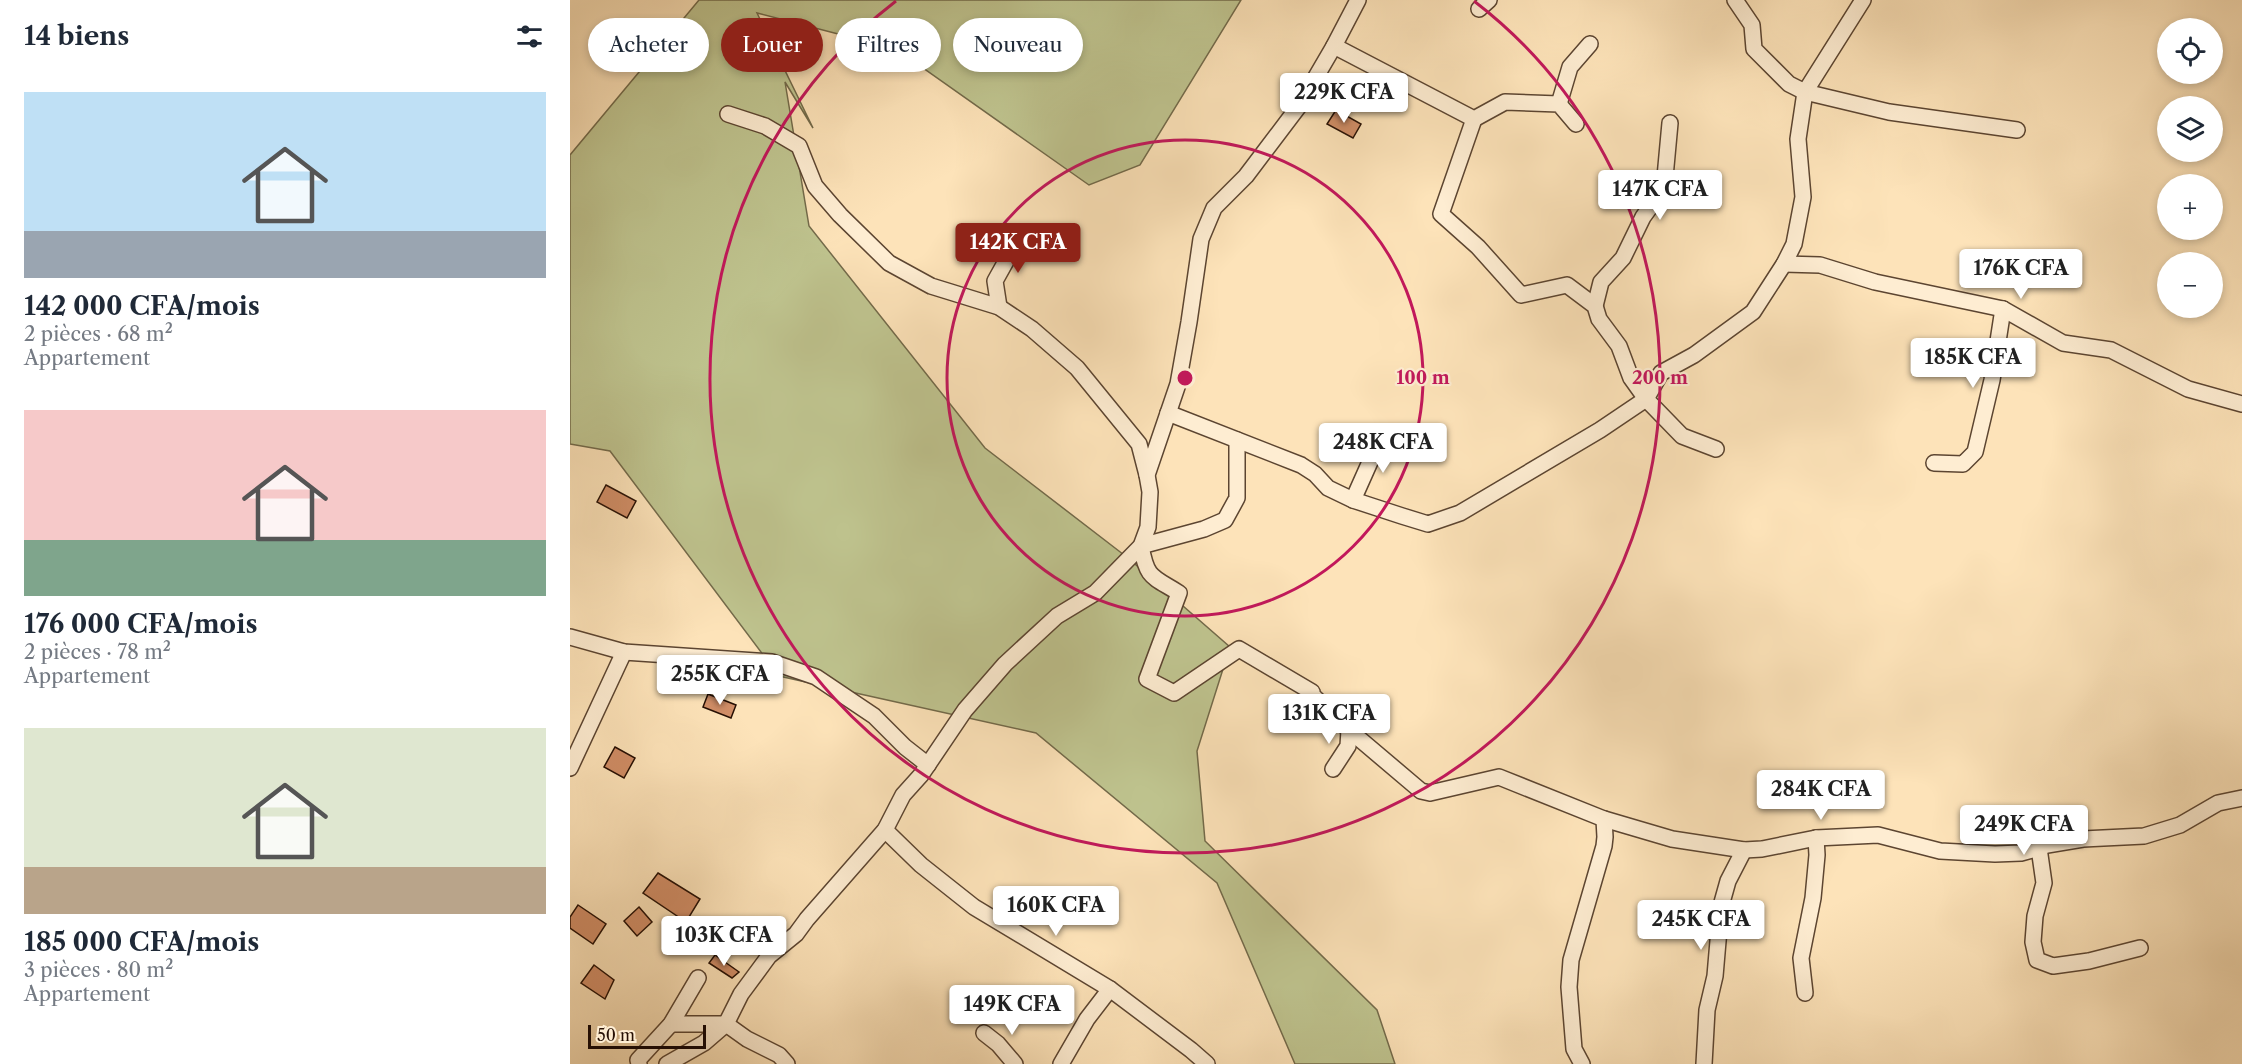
<!DOCTYPE html>
<html lang="fr">
<head>
<meta charset="utf-8">
<style>
	body { margin:0; font-family:"Libre Caslon Text",serif; background:#f2f2f3; color:#1f2937; height:100vh; display:flex; flex-direction:column; font-size:22px; white-space:nowrap }
	* { box-sizing:border-box; margin:0 }
	p { font-size:20px; color:#747a83 }
	.icon { flex:none; width:33px; height:33px; fill:none; stroke:currentColor; stroke-width:2; stroke-linecap:round; stroke-linejoin:round }
	.map { position:relative; flex:1; overflow:hidden }
	.details { display:flex; flex-direction:column; background:#fff; width:570px }
	.details>* { flex:none }
	.top-card { position:absolute; left:18px; top:18px; width:570px; height:54px; display:flex; gap:12px }
	.controls { position:absolute; left:1587px; top:18px; display:grid; gap:12px }
	.controls a { display:grid; place-items:center; width:66px; height:66px; border-radius:50%; background:#fff; box-shadow:0 3px 9px #0003; font-size:30px }
	.scale { position:absolute; left:18px; bottom:15px; width:118px; box-sizing:border-box; padding-left:6px; border:3px solid #271004; border-top:0; font-size:16px; line-height:21px; white-space:nowrap; color:#271004; -webkit-text-stroke:4px #feedd2; paint-order:stroke }
	.price { position:absolute; translate:-50% -51px; padding:0 14px; border-radius:6px; background:#fff; color:#222; font-size:20px; line-height:39px; filter:drop-shadow(0 2px 3px #0008) }
	.price::after { content:''; position:absolute; left:50%; top:36px; width:18px; height:14px; margin-left:-9px; background:inherit; clip-path:polygon(0 0,100% 0,50% 100%) }
	.price.selected { background:#8f2418; color:#fff }
	ul { padding:0; list-style:none }
	li { display:grid; align-content:center; gap:12px; height:318px; padding:0 24px }
	li span { display:grid; place-items:center; height:186px; border-radius:0px; color:#555 }
	li>.icon { margin-inline-start:auto }
	span .icon { width:108px; height:108px; fill:#fffc; stroke-width:1 }
	li b { font-size:26px }
	h2 { display:flex; justify-content:space-between; align-items:center; height:72px; padding:0 24px; font-size:26px }
	.pill { padding:0 21px; border-radius:27px; background:#fff; box-shadow:0 3px 9px #0003; font-size:21px; line-height:54px }
	.pill.selected { background:#8f2418; color:#fff }
	main { display:flex; flex:1; min-height:0 }
	.map>svg:first-child { display:block }
	.green { fill:#bfc48f; stroke:#736a4a; stroke-width:1.5 }
	.building { fill:#d18e67; stroke:#271004; stroke-width:1.5 }
	.lines { fill:none; stroke-linecap:round; stroke-linejoin:round }
	.street-casing { stroke:#5c4531; stroke-width:18 }
	.street { stroke:#feedd2; stroke-width:15 }
	.ring { fill:none; stroke:#c2185b; stroke-width:3 }
	.centre { fill:#c2185b; stroke:#feedd2; stroke-width:3 }
	.ring-label { font-size:18px; text-anchor:middle; font-weight:bold; fill:#c2185b; stroke:#feedd2; stroke-width:4.5; stroke-linejoin:round; paint-order:stroke }
</style>
</head>
<body>
<main>
<section class="details">
<h2>14 biens<svg class="icon" aria-label="filters" viewBox="0 0 24 24"><path d="M4 7h16M4 17h16"/><circle cx="9" cy="7" r="2"/><circle cx="15" cy="17" r="2"/></svg></h2>
<ul>
<li><span style="background:linear-gradient(#bfe0f5 75%,#9aa5b1 0)"><svg class="icon" aria-label="home" viewBox="0 0 24 24"><path d="M3 11l9-7 9 7M6 9v11h12V9"/></svg></span><div><b>142 000 CFA/mois</b><p>2 pièces · 68 m²</p><p>Appartement</p></div></li>
<li><span style="background:linear-gradient(#f6c9c9 70%,#7fa58c 0)"><svg class="icon" aria-label="home" viewBox="0 0 24 24"><path d="M3 11l9-7 9 7M6 9v11h12V9"/></svg></span><div><b>176 000 CFA/mois</b><p>2 pièces · 78 m²</p><p>Appartement</p></div></li>
<li><span style="background:linear-gradient(#dfe7d0 75%,#b9a48a 0)"><svg class="icon" aria-label="home" viewBox="0 0 24 24"><path d="M3 11l9-7 9 7M6 9v11h12V9"/></svg></span><div><b>185 000 CFA/mois</b><p>3 pièces · 80 m²</p><p>Appartement</p></div></li>
</ul>
</section>
<div class="map">
<svg width="1672" height="1064" viewBox="0 0 1672 1064">
	<rect width="100%" height="100%" fill="#fde3b9"/>
	<filter id="stains"><feTurbulence type="fractalNoise" baseFrequency=".00333" numOctaves="4"/><feColorMatrix values="0 0 0 0 .2 0 0 0 0 .09 0 0 0 0 .02 0 0 0 .5 -.17"/></filter>
	<radialGradient id="worn" r=".72"><stop offset=".6" stop-color="#630" stop-opacity="0"/><stop offset="1" stop-color="#630" stop-opacity=".3"/></radialGradient>
	<path class="green" d="M 129,0 L 671,0 L 570,165 L 519,185 L 326,49 L 187,13 L 243,128 L 215,82 L 239,226 L 415,448 L 558,558 L 660,647 L 627,751 L 635,841 L 807,1010 L 825,1064 L 725,1064 L 647,883 L 466,733 L 209,676 L 40,451 L 0,444 L 0,155 Z"/>
	<g class="building">
		<path d="M 766,110 L 791,124 L 783,138 L 757,124 Z"/>
		<path d="M 36,485 L 66,501 L 57,518 L 27,502 Z"/>
		<path d="M 138,694 L 166,705 L 161,718 L 133,707 Z"/>
		<path d="M 45,747 L 65,758 L 54,778 L 34,767 Z"/>
		<path d="M 88,873 L 130,899 L 116,922 L 73,893 Z"/>
		<path d="M 8,905 L 36,924 L 23,944 L 0,928 L 0,917 Z"/>
		<path d="M 69,907 L 82,922 L 67,936 L 54,921 Z"/>
		<path d="M 145,955 L 169,972 L 162,978 L 139,963 Z"/>
		<path d="M 24,965 L 44,980 L 35,999 L 11,983 Z"/>
	</g>
	<g class="lines">
		<defs>
			<g id="street">
				<path d="M 1165,0 L 1182,25 L 1184,49 L 1219,84 L 1235,92 L 1319,112 L 1447,130"/>
				<path d="M 909,9 L 919,0"/>
				<path d="M 764,46 L 904,119 L 935,102 L 989,104 L 1006,124"/>
				<path d="M 989,104 L 1000,67 L 1020,44"/>
				<path d="M 158,114 L 195,126 L 229,146 L 245,186 L 270,215 L 319,263 L 361,286 L 429,307 L 462,329 L 507,368 L 569,444 L 577,475"/>
				<path d="M 904,119 L 871,214 L 908,247 L 951,295 L 997,285 L 1025,306 L 1029,319 L 1049,346 L 1061,378 L 1076,399 L 1112,436 L 1146,449"/>
				<path d="M 1214,264 L 1250,265 L 1305,282 L 1433,309 L 1493,343 L 1541,350 L 1618,389 L 1672,404"/>
				<path d="M 1025,306 L 1031,282 L 1053,258 L 1073,217 L 1094,188 L 1100,123"/>
				<path d="M 429,307 L 425,281 L 450,236"/>
				<path d="M 598,413 L 731,465 L 745,474 L 758,488 L 783,500 L 832,516 L 858,524 L 890,513 L 1030,430 L 1076,399 L 1091,373 L 1124,355 L 1183,312 L 1214,264 L 1224,244 L 1233,197 L 1228,139 L 1235,92 L 1293,0"/>
				<path d="M 667,440 L 667,498 L 655,520 L 634,529 L 571,546 C 577,579 582,576 609,593 L 577,679 L 604,693 L 669,649 L 742,692 L 741,694 L 779,730 L 851,791 L 860,793 L 929,777 L 1034,819 L 1102,839 L 1174,850 L 1192,849 L 1246,838 L 1308,835 L 1370,851 L 1425,854 L 1451,853 L 1469,848"/>
				<path d="M 1364,463 L 1393,464 L 1405,452 L 1422,380 L 1433,309"/>
				<path d="M 783,500 L 812,435"/>
				<path d="M 0,637 L 54,652 L 202,662 L 246,677 L 304,716 L 335,747 L 358,765"/>
				<path d="M 0,768 L 54,652"/>
				<path d="M 763,769 L 778,746 L 779,730"/>
				<path d="M 315,830 L 351,865 L 404,907 L 540,989 L 621,1050 L 637,1064"/>
				<path d="M 1570,948 L 1519,961 L 1483,966 L 1467,960 L 1463,942 L 1465,916 L 1474,883 L 1469,848 L 1477,845 L 1513,839 L 1574,836 L 1610,825 L 1648,803 L 1672,798"/>
				<path d="M 1235,993 L 1231,958 L 1243,898 L 1247,855 L 1246,838"/>
				<path d="M 101,1024 L 156,1024 L 177,1039 L 209,1055 L 217,1064"/>
				<path d="M 414,1033 L 428,1044 L 445,1064"/>
				<path d="M 69,1064 L 68,1060 L 101,1024 L 128,978"/>
				<path d="M 97,1064 L 134,1043 L 156,1024 L 171,994 L 199,956 L 226,934 L 237,919 L 315,830 L 333,795 L 351,775 L 395,710 L 435,664 L 487,616 L 525,593 L 571,546 L 578,527 L 580,492 L 577,475 L 608,384 L 619,322 L 631,239 L 644,208 L 676,176 L 729,106 L 764,46 L 788,0"/>
				<path d="M 491,1064 L 517,1019 L 540,989"/>
				<path d="M 1012,1064 L 1004,1049 L 999,987 L 1001,960 L 1034,846 L 1035,837 L 1034,819"/>
				<path d="M 1134,1064 L 1137,1010 L 1145,976 L 1151,906 L 1158,881 L 1174,850"/>
			</g>
		</defs>
		<use href="#street" class="street-casing"/>
		<use href="#street" class="street"/>
	</g>
	<g class="ring">
		<circle cx="615" cy="378" r="238"/>
		<path d="M904 1A475 475 0 1 1 326 1"/>
	</g>
	<circle cx="615" cy="378" r="9" class="centre"/>
	<g class="ring-label">
		<text x="853" y="384">100 m</text>
		<text x="1090" y="384">200 m</text>
	</g>
	<rect width="100%" height="100%" filter="url(#stains)"/>
	<rect width="100%" height="100%" fill="url(#worn)"/>
</svg>
<div class="controls">
<a><svg class="icon" aria-label="locate" viewBox="0 0 24 24"><circle cx="12" cy="12" r="6"/><path d="M12 2v4M12 18v4M2 12h4M18 12h4"/></svg></a>
<a><svg class="icon" aria-label="layers" viewBox="0 0 24 24"><path d="M12 4l9 5-9 5-9-5zM3 14l9 5 9-5"/></svg></a>
<a>+</a>
<a>−</a>
</div>
<div class="scale">50 m</div>
<b class="price" style="left:774px;top:124px">229K CFA</b>
<b class="price" style="left:1090px;top:221px">147K CFA</b>
<b class="price selected" style="left:448px;top:274px">142K CFA</b>
<b class="price" style="left:1451px;top:300px">176K CFA</b>
<b class="price" style="left:1403px;top:389px">185K CFA</b>
<b class="price" style="left:813px;top:474px">248K CFA</b>
<b class="price" style="left:150px;top:706px">255K CFA</b>
<b class="price" style="left:759px;top:745px">131K CFA</b>
<b class="price" style="left:1251px;top:821px">284K CFA</b>
<b class="price" style="left:1454px;top:856px">249K CFA</b>
<b class="price" style="left:486px;top:937px">160K CFA</b>
<b class="price" style="left:1131px;top:951px">245K CFA</b>
<b class="price" style="left:154px;top:967px">103K CFA</b>
<b class="price" style="left:442px;top:1036px">149K CFA</b>
<div class="top-card">
<a class="pill">Acheter</a>
<a class="pill selected">Louer</a>
<a class="pill">Filtres</a>
<a class="pill">Nouveau</a>
</div>
</div>
</main>
</body>
</html>
